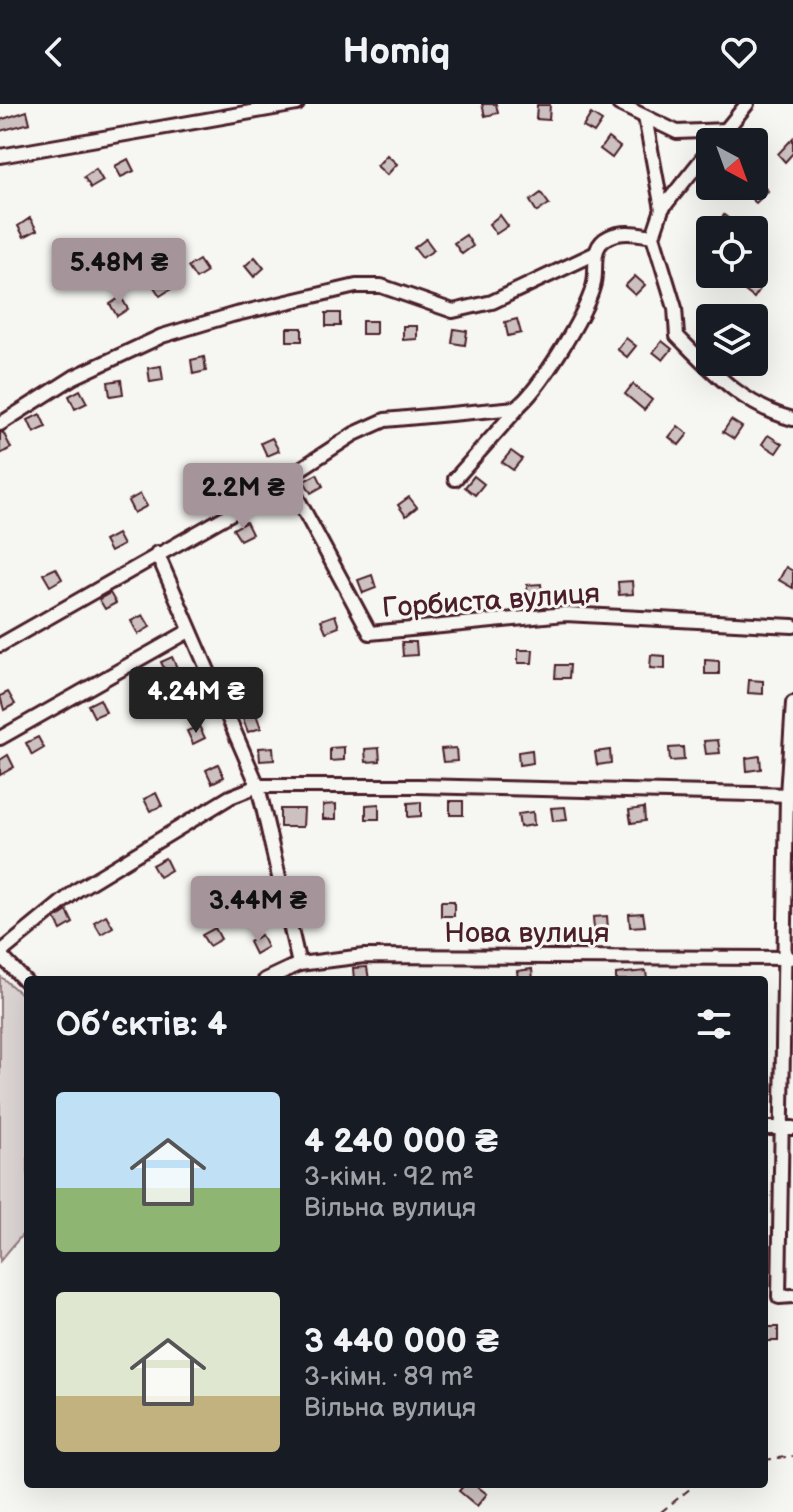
<!DOCTYPE html>
<html lang="uk">
<head>
<meta charset="utf-8">
<style>
	body { margin:0; font-family:"Balsamiq Sans",sans-serif; background:#242831; color:#f1f3f6; height:100vh; display:flex; flex-direction:column; font-size:30px; white-space:nowrap }
	* { box-sizing:border-box; margin:0 }
	p { font-size:26px; color:#9ea1a6 }
	.icon { flex:none; width:44px; height:44px; fill:none; stroke:currentColor; stroke-width:2; stroke-linecap:round; stroke-linejoin:round }
	.map { position:relative; flex:1; overflow:hidden }
	.panel { position:absolute; left:24px; top:872px; width:744px; height:512px; display:flex; flex-direction:column; background:#171b24; border-radius:8px; box-shadow:0 8px 32px #0002 }
	.panel>* { flex:none }
	.needle { width:52px; rotate:139deg }
	.fabs { position:absolute; left:696px; top:24px; display:grid; gap:16px }
	.fabs a { display:grid; place-items:center; width:72px; height:72px; border-radius:8px; background:#171b24; box-shadow:0 8px 32px #0002; font-size:40px }
	.price { position:absolute; translate:-50% -68px; padding:0 18px; border-radius:8px; background:#a6949b; color:#111; font-size:26px; line-height:52px; filter:drop-shadow(0 2px 4px #0008) }
	.price::after { content:''; position:absolute; left:50%; top:48px; width:24px; height:18px; margin-left:-12px; background:inherit; clip-path:polygon(0 0,100% 0,50% 100%) }
	.price.selected { background:#222; color:#fff }
	ul { padding:0; list-style:none }
	li { display:flex; align-items:center; gap:24px; height:200px; padding:0 32px }
	li span { display:grid; place-items:center; flex:none; width:224px; height:160px; border-radius:8px; color:#555 }
	li>.icon { margin-inline-start:auto }
	span .icon { width:96px; height:96px; fill:#fffc; stroke-width:1 }
	li b { font-size:34px }
	h2 { display:flex; justify-content:space-between; align-items:center; height:96px; padding:0 32px; font-size:34px }
	header { display:flex; justify-content:space-between; align-items:center; height:104px; padding:0 32px; background:#171b24; font-size:36px; font-weight:600 }
	.map>svg:first-child { display:block }
	.green { fill:#ddd6d5; stroke:#947a80; stroke-width:2 }
	.building { fill:#ccc1c0; stroke:#4a1f2b; stroke-width:2 }
	.lines { fill:none; stroke-linecap:round; stroke-linejoin:round }
	.minor-casing { stroke:#4a1f2b; stroke-width:18 }
	.path { stroke:#4a1f2b; stroke-width:2; stroke-dasharray:8 6; stroke-linecap:butt }
	.minor { stroke:#f6f6f2; stroke-width:12 }
	.labels { text-anchor:middle; dominant-baseline:central; stroke-width:6; stroke-linejoin:round; paint-order:stroke }
	.street-label { font-size:28px; fill:#4a1f2b; stroke:#f6f6f2 }
</style>
</head>
<body>
<header><svg class="icon" aria-label="back" viewBox="0 0 24 24"><path d="M15 5l-7 7 7 7"/></svg>Homiq<svg class="icon" aria-label="heart" viewBox="0 0 24 24"><path d="M12 20l-8-8c-3-5 5-10 8-4 3-6 11-1 8 4z"/></svg></header>
<div class="map">
<svg width="793" height="1408" viewBox="0 0 793 1408">
	<rect width="100%" height="100%" fill="#f6f6f2"/>
	<filter id="ink" filterUnits="userSpaceOnUse"><feTurbulence type="fractalNoise" baseFrequency=".0125" numOctaves="2"/><feDisplacementMap in="SourceGraphic" scale="16" xChannelSelector="R" yChannelSelector="G"/><feConvolveMatrix kernelMatrix="1 2 1 2 8 2 1 2 1" color-interpolation-filters="sRGB"/></filter>
	<g filter="url(#ink)">
		<path class="green" d="M 0,872 L 28,896 L 28,1124 L 0,1157 Z"/>
		<g class="building">
			<path d="M 482,0 L 496,0 L 498,9 L 485,12 Z"/>
			<path d="M 537,1 L 550,1 L 549,16 L 536,15 Z"/>
			<path d="M 27,7 L 30,19 L 0,27 L 0,16 Z"/>
			<path d="M 591,10 L 602,17 L 594,29 L 583,23 Z"/>
			<path d="M 608,34 L 620,43 L 612,54 L 600,45 Z"/>
			<path d="M 793,34 L 793,49 L 785,58 L 778,50 Z"/>
			<path d="M 387,51 L 397,60 L 387,71 L 377,62 Z"/>
			<path d="M 128,55 L 134,67 L 121,73 L 115,62 Z"/>
			<path d="M 96,65 L 103,77 L 91,84 L 84,73 Z"/>
			<path d="M 760,79 L 768,87 L 756,99 L 748,92 Z"/>
			<path d="M 541,89 L 549,100 L 537,108 L 530,97 Z"/>
			<path d="M 500,111 L 508,122 L 496,130 L 489,120 Z"/>
			<path d="M 724,111 L 744,126 L 726,126 L 718,120 Z"/>
			<path d="M 30,114 L 37,126 L 24,133 L 18,122 Z"/>
			<path d="M 466,131 L 473,142 L 462,150 L 454,139 Z"/>
			<path d="M 426,135 L 434,146 L 422,154 L 414,144 Z"/>
			<path d="M 255,153 L 264,164 L 254,173 L 245,162 Z"/>
			<path d="M 199,156 L 207,168 L 196,175 L 188,163 Z"/>
			<path d="M 635,172 L 645,181 L 635,191 L 625,182 Z"/>
			<path d="M 163,173 L 171,185 L 160,192 L 152,180 Z"/>
			<path d="M 747,176 L 760,185 L 754,194 L 741,184 Z"/>
			<path d="M 121,193 L 128,205 L 117,212 L 110,200 Z"/>
			<rect x="326" y="209" width="14" height="13"/>
			<path d="M 517,215 L 521,229 L 508,232 L 505,218 Z"/>
			<rect x="362" y="217" width="14" height="13"/>
			<path d="M 403,222 L 417,222 L 417,235 L 403,236 Z"/>
			<rect x="287" y="224" width="15" height="13"/>
			<path d="M 454,225 L 467,227 L 465,241 L 452,239 Z"/>
			<path d="M 626,234 L 636,242 L 627,253 L 617,245 Z"/>
			<path d="M 662,237 L 672,245 L 663,256 L 653,248 Z"/>
			<path d="M 204,253 L 206,267 L 193,270 L 191,256 Z"/>
			<path d="M 161,262 L 163,276 L 150,278 L 148,264 Z"/>
			<path d="M 121,276 L 123,290 L 110,292 L 108,278 Z"/>
			<path d="M 633,280 L 652,296 L 644,306 L 625,290 Z"/>
			<path d="M 80,286 L 87,299 L 75,305 L 69,292 Z"/>
			<path d="M 40,310 L 46,323 L 34,329 L 28,316 Z"/>
			<path d="M 731,316 L 742,323 L 734,335 L 723,328 Z"/>
			<path d="M 678,322 L 688,330 L 679,341 L 669,333 Z"/>
			<path d="M 3,328 L 11,344 L 0,350 L 0,329 Z"/>
			<path d="M 768,331 L 782,340 L 776,349 L 762,340 Z"/>
			<path d="M 272,334 L 279,347 L 267,352 L 261,339 Z"/>
			<path d="M 511,347 L 522,355 L 513,366 L 502,358 Z"/>
			<path d="M 214,368 L 220,380 L 208,387 L 201,375 Z"/>
			<path d="M 317,370 L 323,382 L 311,389 L 304,377 Z"/>
			<path d="M 474,372 L 484,380 L 475,391 L 465,383 Z"/>
			<path d="M 140,390 L 147,402 L 134,409 L 128,397 Z"/>
			<path d="M 409,393 L 417,403 L 406,412 L 398,401 Z"/>
			<path d="M 246,418 L 252,430 L 240,436 L 233,425 Z"/>
			<path d="M 117,430 L 123,441 L 110,448 L 104,437 Z"/>
			<path d="M 786,463 L 793,467 L 793,484 L 779,476 Z"/>
			<path d="M 56,464 L 62,475 L 50,482 L 43,470 Z"/>
			<path d="M 372,471 L 376,484 L 363,489 L 358,476 Z"/>
			<path d="M 632,477 L 633,490 L 619,491 L 618,478 Z"/>
			<path d="M 541,480 L 542,493 L 528,494 L 527,481 Z"/>
			<path d="M 110,489 L 116,499 L 105,505 L 99,495 Z"/>
			<path d="M 143,511 L 150,523 L 138,530 L 131,517 Z"/>
			<path d="M 335,511 L 339,523 L 326,528 L 321,516 Z"/>
			<path d="M 402,538 L 416,538 L 417,551 L 403,552 Z"/>
			<path d="M 518,546 L 533,546 L 532,559 L 518,559 Z"/>
			<path d="M 651,551 L 665,552 L 665,565 L 650,564 Z"/>
			<path d="M 172,553 L 178,566 L 167,571 L 161,558 Z"/>
			<path d="M 705,556 L 719,557 L 719,570 L 705,570 Z"/>
			<path d="M 556,561 L 570,561 L 569,574 L 555,574 Z"/>
			<path d="M 251,567 L 257,578 L 244,585 L 238,574 Z"/>
			<path d="M 749,576 L 763,577 L 763,590 L 748,589 Z"/>
			<path d="M 8,588 L 15,600 L 4,606 L 0,592 Z"/>
			<path d="M 100,595 L 106,608 L 94,613 L 88,601 Z"/>
			<path d="M 253,602 L 261,624 L 248,628 L 240,607 Z"/>
			<path d="M 199,622 L 205,634 L 193,640 L 187,627 Z"/>
			<path d="M 38,633 L 44,644 L 32,651 L 26,639 Z"/>
			<path d="M 718,636 L 720,649 L 706,650 L 704,637 Z"/>
			<path d="M 273,643 L 274,656 L 260,657 L 259,644 Z"/>
			<path d="M 344,643 L 344,656 L 330,657 L 330,644 Z"/>
			<path d="M 683,643 L 684,656 L 670,657 L 669,644 Z"/>
			<path d="M 379,644 L 380,657 L 366,658 L 365,645 Z"/>
			<path d="M 456,644 L 457,657 L 443,658 L 441,645 Z"/>
			<path d="M 532,646 L 533,659 L 519,661 L 518,648 Z"/>
			<path d="M 610,646 L 611,659 L 597,661 L 595,648 Z"/>
			<path d="M 8,651 L 14,663 L 0,671 L 0,656 Z"/>
			<path d="M 760,652 L 761,665 L 747,667 L 746,654 Z"/>
			<path d="M 218,660 L 224,673 L 212,679 L 206,666 Z"/>
			<path d="M 156,689 L 162,702 L 150,707 L 144,695 Z"/>
			<rect x="450" y="697" width="13" height="14"/>
			<path d="M 421,698 L 421,712 L 408,713 L 408,699 Z"/>
			<path d="M 336,700 L 336,715 L 323,715 L 323,701 Z"/>
			<path d="M 379,700 L 379,715 L 366,715 L 366,701 Z"/>
			<path d="M 565,703 L 567,716 L 553,717 L 551,704 Z"/>
			<path d="M 644,704 L 645,717 L 631,719 L 629,706 Z"/>
			<path d="M 280,705 L 304,705 L 303,723 L 280,723 Z"/>
			<path d="M 533,708 L 534,721 L 520,723 L 518,710 Z"/>
			<path d="M 165,754 L 171,766 L 159,773 L 152,761 Z"/>
			<rect x="441" y="797" width="13" height="15"/>
			<path d="M 67,807 L 73,819 L 61,826 L 55,815 Z"/>
			<path d="M 643,809 L 645,822 L 630,823 L 629,810 Z"/>
			<path d="M 106,811 L 113,823 L 101,830 L 94,818 Z"/>
			<path d="M 607,812 L 608,825 L 594,826 L 593,813 Z"/>
			<path d="M 215,824 L 221,835 L 209,842 L 202,831 Z"/>
			<path d="M 261,831 L 267,843 L 255,850 L 249,838 Z"/>
			<path d="M 367,863 L 369,876 L 354,876 L 353,864 Z"/>
			<path d="M 532,865 L 533,876 L 518,876 L 517,867 Z"/>
			<path d="M 646,867 L 647,876 L 616,876 L 616,870 Z"/>
			<rect x="765" y="1223" width="13" height="14"/>
			<path d="M 465,1380 L 474,1380 L 487,1390 L 477,1402 L 459,1387 Z"/>
		</g>
		<g class="lines">
			<defs>
				<g id="minor">
					<path d="M 619,0 L 677,28 L 726,26"/>
					<path d="M 645,13 L 662,105 L 653,132 L 675,204 L 677,232 C 712,267 743,302 793,315"/>
					<path d="M 716,38 L 747,0"/>
					<path d="M 0,52 L 297,0"/>
					<path d="M 662,105 L 710,45"/>
					<path d="M 0,320 L 74,273 L 162,232 L 232,211 L 356,182 L 381,182 L 453,207 L 492,198 L 594,150"/>
					<path d="M 286,373 L 370,529 L 565,510 L 793,522"/>
					<path d="M 455,375 L 518,304"/>
					<path d="M 157,449 L 258,682 L 299,860"/>
					<path d="M 0,541 L 239,405 L 354,330 L 385,316 L 516,304 C 539,287 585,211 593,183 C 599,165 588,143 609,133 C 623,126 639,130 653,132"/>
					<path d="M 793,599 L 787,691 L 779,1193 L 793,1192"/>
					<path d="M 0,634 L 189,527"/>
					<path d="M 0,849 L 77,786 L 230,693 L 258,682 L 418,682 L 793,691"/>
					<path d="M 0,851 L 28,880"/>
					<path d="M 265,876 L 299,860 L 364,852 L 790,854"/>
					<path d="M 764,1024 L 793,1024"/>
				</g>
			</defs>
			<use href="#minor" class="minor-casing"/>
			<g class="path">
				<path d="M 764,1356 L 793,1352"/>
				<path d="M 661,1408 L 696,1380"/>
			</g>
			<use href="#minor" class="minor"/>
		</g>
	</g>
	<g class="labels">
		<g class="street-label">
			<text transform="translate(491 497) rotate(-4)">Горбиста вулиця</text>
			<text x="527" y="829">Нова вулиця</text>
		</g>
	</g>
</svg>
<div class="fabs">
<a><svg class="needle" viewBox="-14 -14 28 28"><path d="M0-13l5 13h-10z" fill="#e53935"/><path d="M0 13l5-13h-10z" fill="#9ea1a6"/></svg></a>
<a><svg class="icon" aria-label="locate" viewBox="0 0 24 24"><circle cx="12" cy="12" r="6"/><path d="M12 2v4M12 18v4M2 12h4M18 12h4"/></svg></a>
<a><svg class="icon" aria-label="layers" viewBox="0 0 24 24"><path d="M12 4l9 5-9 5-9-5zM3 14l9 5 9-5"/></svg></a>
</div>
<b class="price" style="left:119px;top:202px">5.48M ₴</b>
<b class="price" style="left:243px;top:427px">2.2M ₴</b>
<b class="price selected" style="left:196px;top:631px">4.24M ₴</b>
<b class="price" style="left:258px;top:840px">3.44M ₴</b>
<section class="panel">
<h2>Об’єктів: 4<svg class="icon" aria-label="filters" viewBox="0 0 24 24"><path d="M4 7h16M4 17h16"/><circle cx="9" cy="7" r="2"/><circle cx="15" cy="17" r="2"/></svg></h2>
<ul>
<li><span style="background:linear-gradient(#bfe0f5 60%,#8fb573 0)"><svg class="icon" aria-label="home" viewBox="0 0 24 24"><path d="M3 11l9-7 9 7M6 9v11h12V9"/></svg></span><div><b>4 240 000 ₴</b><p>3-кімн. · 92 m²</p><p>Вільна вулиця</p></div></li>
<li><span style="background:linear-gradient(#dfe7d0 65%,#c2b280 0)"><svg class="icon" aria-label="home" viewBox="0 0 24 24"><path d="M3 11l9-7 9 7M6 9v11h12V9"/></svg></span><div><b>3 440 000 ₴</b><p>3-кімн. · 89 m²</p><p>Вільна вулиця</p></div></li>
</ul>
</section>
</div>
</body>
</html>
